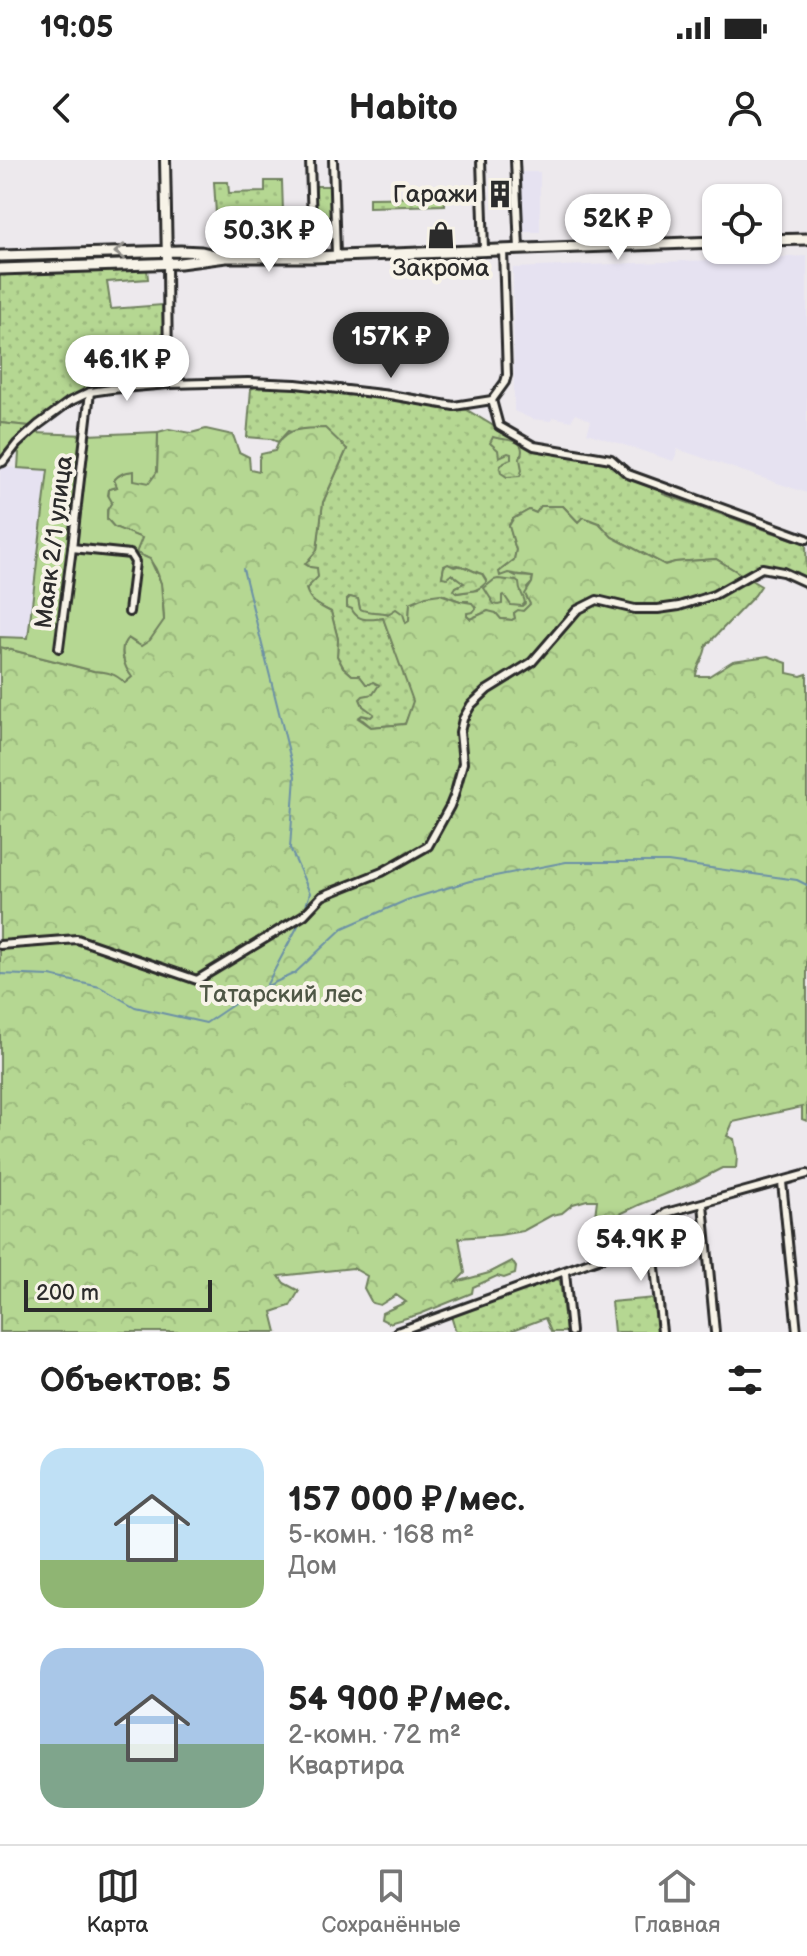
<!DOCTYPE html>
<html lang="ru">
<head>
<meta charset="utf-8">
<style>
	body { margin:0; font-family:"Balsamiq Sans",sans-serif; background:#f2f2f2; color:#222; height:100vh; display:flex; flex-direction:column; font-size:30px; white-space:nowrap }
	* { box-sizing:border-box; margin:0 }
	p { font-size:26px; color:#767676 }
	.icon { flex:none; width:44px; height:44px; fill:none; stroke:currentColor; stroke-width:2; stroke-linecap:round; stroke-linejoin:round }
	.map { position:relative; height:1172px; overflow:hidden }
	.drawer { display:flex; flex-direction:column; background:#fff; flex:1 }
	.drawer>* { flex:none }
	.tools { position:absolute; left:702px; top:24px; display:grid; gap:16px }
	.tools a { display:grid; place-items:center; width:80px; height:80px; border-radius:16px; background:#fff; box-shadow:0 2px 6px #0004; font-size:40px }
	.scale { position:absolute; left:24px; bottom:20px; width:188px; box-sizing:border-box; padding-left:8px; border:4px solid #2b2b2b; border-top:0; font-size:22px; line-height:28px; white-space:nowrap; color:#2b2b2b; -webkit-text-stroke:6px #f7f3e8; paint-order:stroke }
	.price { position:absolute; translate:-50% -68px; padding:0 18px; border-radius:28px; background:#fff; color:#222; font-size:26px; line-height:52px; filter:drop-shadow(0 2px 4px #0008) }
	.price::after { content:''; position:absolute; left:50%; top:48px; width:24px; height:18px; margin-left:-12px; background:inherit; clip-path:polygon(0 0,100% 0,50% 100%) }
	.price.active { background:#2b2b2b; color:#fff }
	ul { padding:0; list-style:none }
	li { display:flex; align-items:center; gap:24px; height:200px; padding:0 40px }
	li span { display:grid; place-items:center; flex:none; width:224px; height:160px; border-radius:24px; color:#555 }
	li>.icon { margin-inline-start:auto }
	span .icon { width:96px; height:96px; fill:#fffc; stroke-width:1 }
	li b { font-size:34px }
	h2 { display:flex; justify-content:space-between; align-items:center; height:96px; padding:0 40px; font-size:34px }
	.status { display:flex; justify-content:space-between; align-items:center; height:56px; padding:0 40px; background:#fff; direction:ltr }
	.status svg { height:22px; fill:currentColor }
	header { display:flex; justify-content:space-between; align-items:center; height:104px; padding:0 40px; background:#fff; font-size:36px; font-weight:800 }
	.tabs { display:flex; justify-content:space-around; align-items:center; height:112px; border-top:2px solid #e0e0e0; background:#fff; font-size:22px; color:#767676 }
	.tabs a { display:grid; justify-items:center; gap:4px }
	.tabs .active { color:#2b2b2b }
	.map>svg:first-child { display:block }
	.built { fill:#e6e2f1 }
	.grass { fill:url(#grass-dots); stroke:#70815e; stroke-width:2; fill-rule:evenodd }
	.forest { fill:url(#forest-crowns); stroke:#70815e; stroke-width:2 }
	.garden { fill:#b5d792; stroke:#70815e; stroke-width:2 }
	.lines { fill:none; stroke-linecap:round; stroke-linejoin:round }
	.stream { stroke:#6c91a6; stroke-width:2 }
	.minor-casing { stroke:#2b2b2b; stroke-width:12 }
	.tertiary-casing { stroke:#2b2b2b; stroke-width:14 }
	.secondary-casing { stroke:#2b2b2b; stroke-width:15 }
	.minor { stroke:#f7f3e8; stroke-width:6 }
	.tertiary { stroke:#f7f3e8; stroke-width:8 }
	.secondary { stroke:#f7f3e8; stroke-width:9 }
	.oneway { stroke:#918f8a }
	.labels { text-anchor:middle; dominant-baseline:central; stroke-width:8; stroke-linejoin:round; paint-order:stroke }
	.poi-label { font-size:24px; fill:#2b2b2b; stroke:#f7f3e8; text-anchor:end }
	.street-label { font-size:24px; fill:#2b2b2b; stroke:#f7f3e8 }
	.park-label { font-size:24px; fill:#4e5645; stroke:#f7f3e8 }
</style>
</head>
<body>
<div class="status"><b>19:05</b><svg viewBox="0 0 49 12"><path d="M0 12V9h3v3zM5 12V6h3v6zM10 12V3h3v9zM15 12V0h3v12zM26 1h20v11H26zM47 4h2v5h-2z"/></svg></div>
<header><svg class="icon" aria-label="back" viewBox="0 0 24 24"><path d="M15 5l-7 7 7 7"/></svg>Habito<svg class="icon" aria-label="person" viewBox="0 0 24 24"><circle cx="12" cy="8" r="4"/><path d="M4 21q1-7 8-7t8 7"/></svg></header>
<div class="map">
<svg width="807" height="1172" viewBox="0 0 807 1172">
	<defs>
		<pattern id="grass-dots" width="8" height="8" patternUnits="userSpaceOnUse" patternTransform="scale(2)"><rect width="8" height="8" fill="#b5d792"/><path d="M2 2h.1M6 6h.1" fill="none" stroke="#9cb97e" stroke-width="1.8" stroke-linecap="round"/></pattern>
		<pattern id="forest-crowns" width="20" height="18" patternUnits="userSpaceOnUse" patternTransform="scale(2)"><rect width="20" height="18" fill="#b5d792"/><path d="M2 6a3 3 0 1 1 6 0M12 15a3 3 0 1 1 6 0" fill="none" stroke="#9cb97e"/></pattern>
	</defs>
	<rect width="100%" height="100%" fill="#ede9ed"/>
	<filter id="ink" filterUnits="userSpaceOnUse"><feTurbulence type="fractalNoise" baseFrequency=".0125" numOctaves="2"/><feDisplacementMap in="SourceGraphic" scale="16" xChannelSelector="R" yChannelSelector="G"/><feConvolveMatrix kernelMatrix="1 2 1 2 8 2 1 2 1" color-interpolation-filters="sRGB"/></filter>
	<g filter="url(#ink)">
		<g class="built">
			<rect x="521" y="12" width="19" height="60"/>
			<path d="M 807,96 L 807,333 L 677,289 L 676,295 L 673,301 L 587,273 L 591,261 L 575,254 L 571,261 L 553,257 L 551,261 L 532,259 L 514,251 L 513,108 Z"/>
			<path d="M 0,307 L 48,309 L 28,478 L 0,477 Z"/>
		</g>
		<g class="grass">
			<path d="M 265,21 L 282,21 L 283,52 L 216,54 L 214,22 L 228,22 L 229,33 L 265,32 Z"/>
			<path d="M 315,26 L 330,26 L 331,74 L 316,75 Z"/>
			<path d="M 445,37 L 445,45 L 369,47 L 369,38 Z"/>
			<path d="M 162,95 L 163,99 L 0,106 L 0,100 Z"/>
			<path d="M 147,109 L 148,119 L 107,122 L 111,149 L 162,145 L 165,201 L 162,221 L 103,226 L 81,231 L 29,266 L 0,263 L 0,115 Z"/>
			<path d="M 257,226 L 296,227 L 388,238 L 467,250 L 535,291 L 600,300 L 611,305 L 624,316 L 663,331 L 663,334 L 806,384 L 807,420 C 780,408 771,396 744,416 L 716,399 L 675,402 L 665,405 L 612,377 L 599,363 L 578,362 L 563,346 L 541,346 L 536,353 L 529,350 L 513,359 L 509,365 L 516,390 L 514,400 L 502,409 L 516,416 L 533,417 L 532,423 L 527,428 L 531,444 L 523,451 L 514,453 L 515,458 L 512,460 L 500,459 L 488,451 L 470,459 L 467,456 L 468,441 L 460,441 L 445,435 L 410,443 L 409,461 L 406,463 C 389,447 376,457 360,449 L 358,439 L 350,437 L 347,440 C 355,455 366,460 383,458 L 414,541 L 405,564 L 371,567 L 363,560 L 358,558 L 363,555 L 367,557 L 360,539 L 370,524 L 366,524 L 359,515 L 352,515 L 343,507 L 337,496 L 338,479 L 331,452 C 304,438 304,436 310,407 L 305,404 L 317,390 L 323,342 L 347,289 L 288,271 L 278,282 L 271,279 L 247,277 L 251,229 ZM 458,405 C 467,407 473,412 482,414 L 477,430 L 457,433 L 456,427 L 465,423 L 451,414 L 442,417 L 444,407 Z"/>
			<path d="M 555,1118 L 560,1121 L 566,1172 L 551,1172 L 545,1158 L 508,1172 L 456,1172 L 451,1156 Z"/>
			<path d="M 655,1138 L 659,1172 L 614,1172 L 611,1142 Z"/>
		</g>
		<g class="forest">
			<path d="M 325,268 L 347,289 L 323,342 L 317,390 L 305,404 L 310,407 L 317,408 L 318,417 L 306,429 C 310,442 319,446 331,452 L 338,479 L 337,496 L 343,507 L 352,515 L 359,515 L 366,524 L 370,524 L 373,522 L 379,525 L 373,534 L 363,536 L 360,539 L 363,546 L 374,554 L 371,557 L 362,555 L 358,558 L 371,567 L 405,564 L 413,541 L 383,458 C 374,459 362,462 355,454 C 348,446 357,451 347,447 L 347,440 L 350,437 L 358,439 L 360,449 C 369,454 379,451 388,454 L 396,449 L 403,454 L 406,463 L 409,461 L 410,443 L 426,436 L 440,434 L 460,441 L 472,443 L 476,448 L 473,452 L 467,453 L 467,456 L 470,459 L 488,451 L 496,453 L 501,459 L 512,460 L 515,458 L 514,453 L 518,450 L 523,451 L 530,444 L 525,434 L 532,423 L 533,417 L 508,413 L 500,416 L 499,412 L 514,400 L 516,390 L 509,366 L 513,359 L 529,350 L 536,353 L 541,346 L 563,346 L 578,362 L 583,357 L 599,363 L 612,377 L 665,405 L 675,402 L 716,399 L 761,426 L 755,435 L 706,486 C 705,498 696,506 696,516 L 709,516 L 733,501 L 768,496 L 787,503 L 787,513 L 801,516 L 807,514 L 807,961 L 802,959 L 802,947 L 733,962 L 727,976 L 734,979 L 737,996 L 736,1008 L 722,1008 L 695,1022 L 639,1045 L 601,1063 L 595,1056 L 597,1040 L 587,1040 L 573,1044 L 562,1053 L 552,1055 L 523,1071 L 499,1075 L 459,1078 L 465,1113 L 456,1122 L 489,1113 L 512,1101 L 516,1107 L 515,1114 L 504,1118 L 497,1116 L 473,1127 L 472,1133 L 420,1154 L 389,1163 L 381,1159 L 382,1153 L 406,1142 L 396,1135 L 380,1145 L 372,1143 L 364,1128 L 367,1116 L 353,1108 L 279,1116 L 284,1123 L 299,1131 L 290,1146 L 272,1152 L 277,1172 L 0,1172 L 0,487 L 94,511 L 108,512 L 118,515 L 126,510 C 124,499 118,486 128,478 L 135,483 L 164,460 C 163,443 163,410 148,399 C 145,396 140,395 136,393 L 141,378 L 114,367 L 107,359 L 109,329 L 117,327 L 114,320 C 125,307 142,311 157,311 L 158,272 L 169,269 L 191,273 L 206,269 L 233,275 L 239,292 L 249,297 L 250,309 L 259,311 L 259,299 L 261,294 L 275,291 C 283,266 303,269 325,268 Z"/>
			<path d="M 493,277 C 505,281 529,277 520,299 L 522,310 L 520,316 L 507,317 L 501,313 L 500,307 L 504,302 L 511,299 L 511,294 L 508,293 L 499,297 L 498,290 L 490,283 Z"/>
			<path d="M 448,404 L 454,407 C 463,403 472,412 482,414 L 487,422 C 478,432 469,431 457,433 L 454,430 L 456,427 L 464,423 L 452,414 L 447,418 L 442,417 L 444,406 Z"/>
			<path d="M 498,419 L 516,421 L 519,423 C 519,433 524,435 525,443 L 522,446 L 511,445 L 504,435 L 502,436 L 502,444 L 498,445 L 494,444 L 484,428 L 494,420 Z"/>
		</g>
		<path class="garden" d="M 0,263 L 29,266 L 34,273 L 87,275 L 158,272 L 157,312 L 149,323 L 134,320 L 134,311 C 125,312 120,313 114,320 L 117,327 L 109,329 L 108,335 L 112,342 L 107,350 L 107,359 L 114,367 L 142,378 L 136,393 L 150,399 L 161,423 L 164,460 L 150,480 L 141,486 L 128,478 C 117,488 124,507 132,517 L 125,523 C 115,513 107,512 94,511 L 0,487 L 0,477 L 28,478 L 48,310 L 18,308 L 19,293 L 7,289 L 0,299 Z"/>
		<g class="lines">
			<g class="stream">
				<path d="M 243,409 L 295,616 L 290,688 L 310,733 L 304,752"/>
				<path d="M 0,814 L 50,816 L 100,827 L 135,847 L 206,863 L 246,836 L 295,813 L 343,768 L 407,740 L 470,721 L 566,702 L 668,702 L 797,720 L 807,725"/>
				<path d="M 266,826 L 300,762"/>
			</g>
			<defs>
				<g id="minor">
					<path d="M 310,0 L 313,97"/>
					<path d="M 333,0 L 336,96"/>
					<path d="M 481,0 L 484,90"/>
					<path d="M 515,0 L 519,89"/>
					<path d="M 167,103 L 168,224"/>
					<path d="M 492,240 L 499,266 L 534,286 L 611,299 L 628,314 L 807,379"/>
					<path d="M 0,303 L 3,302 L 17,284 L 38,265 L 69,242 L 90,232 L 111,229 L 168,224 L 248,222 L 296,224 L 390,235 L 454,246 L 492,240 L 505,222 L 507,215 L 503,90"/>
					<path d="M 72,388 L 130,394 L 135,402 L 129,452"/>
					<path d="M 59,488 L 72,388 L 90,232"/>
					<path d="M 0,785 L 77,779 L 197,820 L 304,755 L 322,736 L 382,712 L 428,686 L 450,646 L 454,636 L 463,603 L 460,572 L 463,559 L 471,545 L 487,530 L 532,502 L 577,450 L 597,440 L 635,449 L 658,449 L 679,446 L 714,435 L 762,408 L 783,412 L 807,423"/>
					<path d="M 782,1022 L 797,1172"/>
					<path d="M 703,1044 L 715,1172"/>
					<path d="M 651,1071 L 662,1172"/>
					<path d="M 565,1112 L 571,1172"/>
					<path d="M 397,1172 L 628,1088 L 651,1071 L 658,1059 L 666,1053 L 807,1014"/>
				</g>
				<path id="tertiary" d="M 165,0 L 167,103"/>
				<g id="secondary">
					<path d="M 768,80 L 807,79"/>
					<path d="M 0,96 L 180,91 L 201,92 L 218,96"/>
					<path d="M 0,109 L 180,103 L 226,97 L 313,97 L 716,82"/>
				</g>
			</defs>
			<use href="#minor" class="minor-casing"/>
			<use href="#tertiary" class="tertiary-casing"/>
			<use href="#secondary" class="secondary-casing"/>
			<use href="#minor" class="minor"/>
			<use href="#tertiary" class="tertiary"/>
			<use href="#secondary" class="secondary"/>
		</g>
		<defs><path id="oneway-chevron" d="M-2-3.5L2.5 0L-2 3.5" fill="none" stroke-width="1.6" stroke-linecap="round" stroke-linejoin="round" transform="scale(2)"/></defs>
		<use class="oneway" href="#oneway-chevron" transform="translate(120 92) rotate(178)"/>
	</g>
	<defs>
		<symbol id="building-bare" viewBox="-9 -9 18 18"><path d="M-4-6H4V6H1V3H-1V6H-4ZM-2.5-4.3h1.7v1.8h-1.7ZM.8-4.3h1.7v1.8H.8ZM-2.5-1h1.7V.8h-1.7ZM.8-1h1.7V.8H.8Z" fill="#2b2b2b" stroke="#f7f3e8" stroke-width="2.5" paint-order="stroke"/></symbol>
		<symbol id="shop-bare" viewBox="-9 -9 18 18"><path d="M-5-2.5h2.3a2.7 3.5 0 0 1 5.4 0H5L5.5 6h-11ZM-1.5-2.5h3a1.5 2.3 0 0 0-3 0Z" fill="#2b2b2b" stroke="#f7f3e8" stroke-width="2.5" paint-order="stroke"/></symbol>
	</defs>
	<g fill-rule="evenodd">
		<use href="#building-bare" x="480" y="14" width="40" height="40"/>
		<use href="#shop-bare" x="421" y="55" width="40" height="40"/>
	</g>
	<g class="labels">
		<g class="poi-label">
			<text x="478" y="34">Гаражи</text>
			<text x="441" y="108" text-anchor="middle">Закрома</text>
		</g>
		<g class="street-label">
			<text transform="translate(54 382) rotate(-83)">Маяк 2/1 улица</text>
		</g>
		<g class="park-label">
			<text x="281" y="834">Татарский лес</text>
		</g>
	</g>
</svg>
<div class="tools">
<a><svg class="icon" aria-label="locate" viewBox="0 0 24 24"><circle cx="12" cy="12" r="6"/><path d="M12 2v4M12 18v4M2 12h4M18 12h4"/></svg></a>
</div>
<div class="scale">200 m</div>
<b class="price" style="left:618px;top:102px">52K ₽</b>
<b class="price" style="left:269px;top:114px">50.3K ₽</b>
<b class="price active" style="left:391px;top:220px">157K ₽</b>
<b class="price" style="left:127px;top:243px">46.1K ₽</b>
<b class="price" style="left:641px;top:1123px">54.9K ₽</b>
</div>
<section class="drawer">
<h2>Объектов: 5<svg class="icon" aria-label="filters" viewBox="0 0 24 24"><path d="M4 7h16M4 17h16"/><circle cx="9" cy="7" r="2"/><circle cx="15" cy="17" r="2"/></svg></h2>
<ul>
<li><span style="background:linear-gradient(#bfe0f5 70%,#8fb573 0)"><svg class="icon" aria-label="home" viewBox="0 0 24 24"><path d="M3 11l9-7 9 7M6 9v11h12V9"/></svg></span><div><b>157 000 ₽/мес.</b><p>5-комн. · 168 m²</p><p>Дом</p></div></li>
<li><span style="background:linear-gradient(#a9c7e8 60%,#7fa58c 0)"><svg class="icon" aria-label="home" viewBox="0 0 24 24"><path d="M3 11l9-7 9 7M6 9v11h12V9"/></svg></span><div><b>54 900 ₽/мес.</b><p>2-комн. · 72 m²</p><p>Квартира</p></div></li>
</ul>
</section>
<nav class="tabs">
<a class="active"><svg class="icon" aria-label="map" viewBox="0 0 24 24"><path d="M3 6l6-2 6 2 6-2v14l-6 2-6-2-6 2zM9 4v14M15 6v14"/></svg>Карта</a>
<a><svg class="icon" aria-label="saved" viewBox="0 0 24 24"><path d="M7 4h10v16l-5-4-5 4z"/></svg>Сохранённые</a>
<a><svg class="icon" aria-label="home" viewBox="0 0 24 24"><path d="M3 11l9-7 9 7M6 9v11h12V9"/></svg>Главная</a>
</nav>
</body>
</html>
